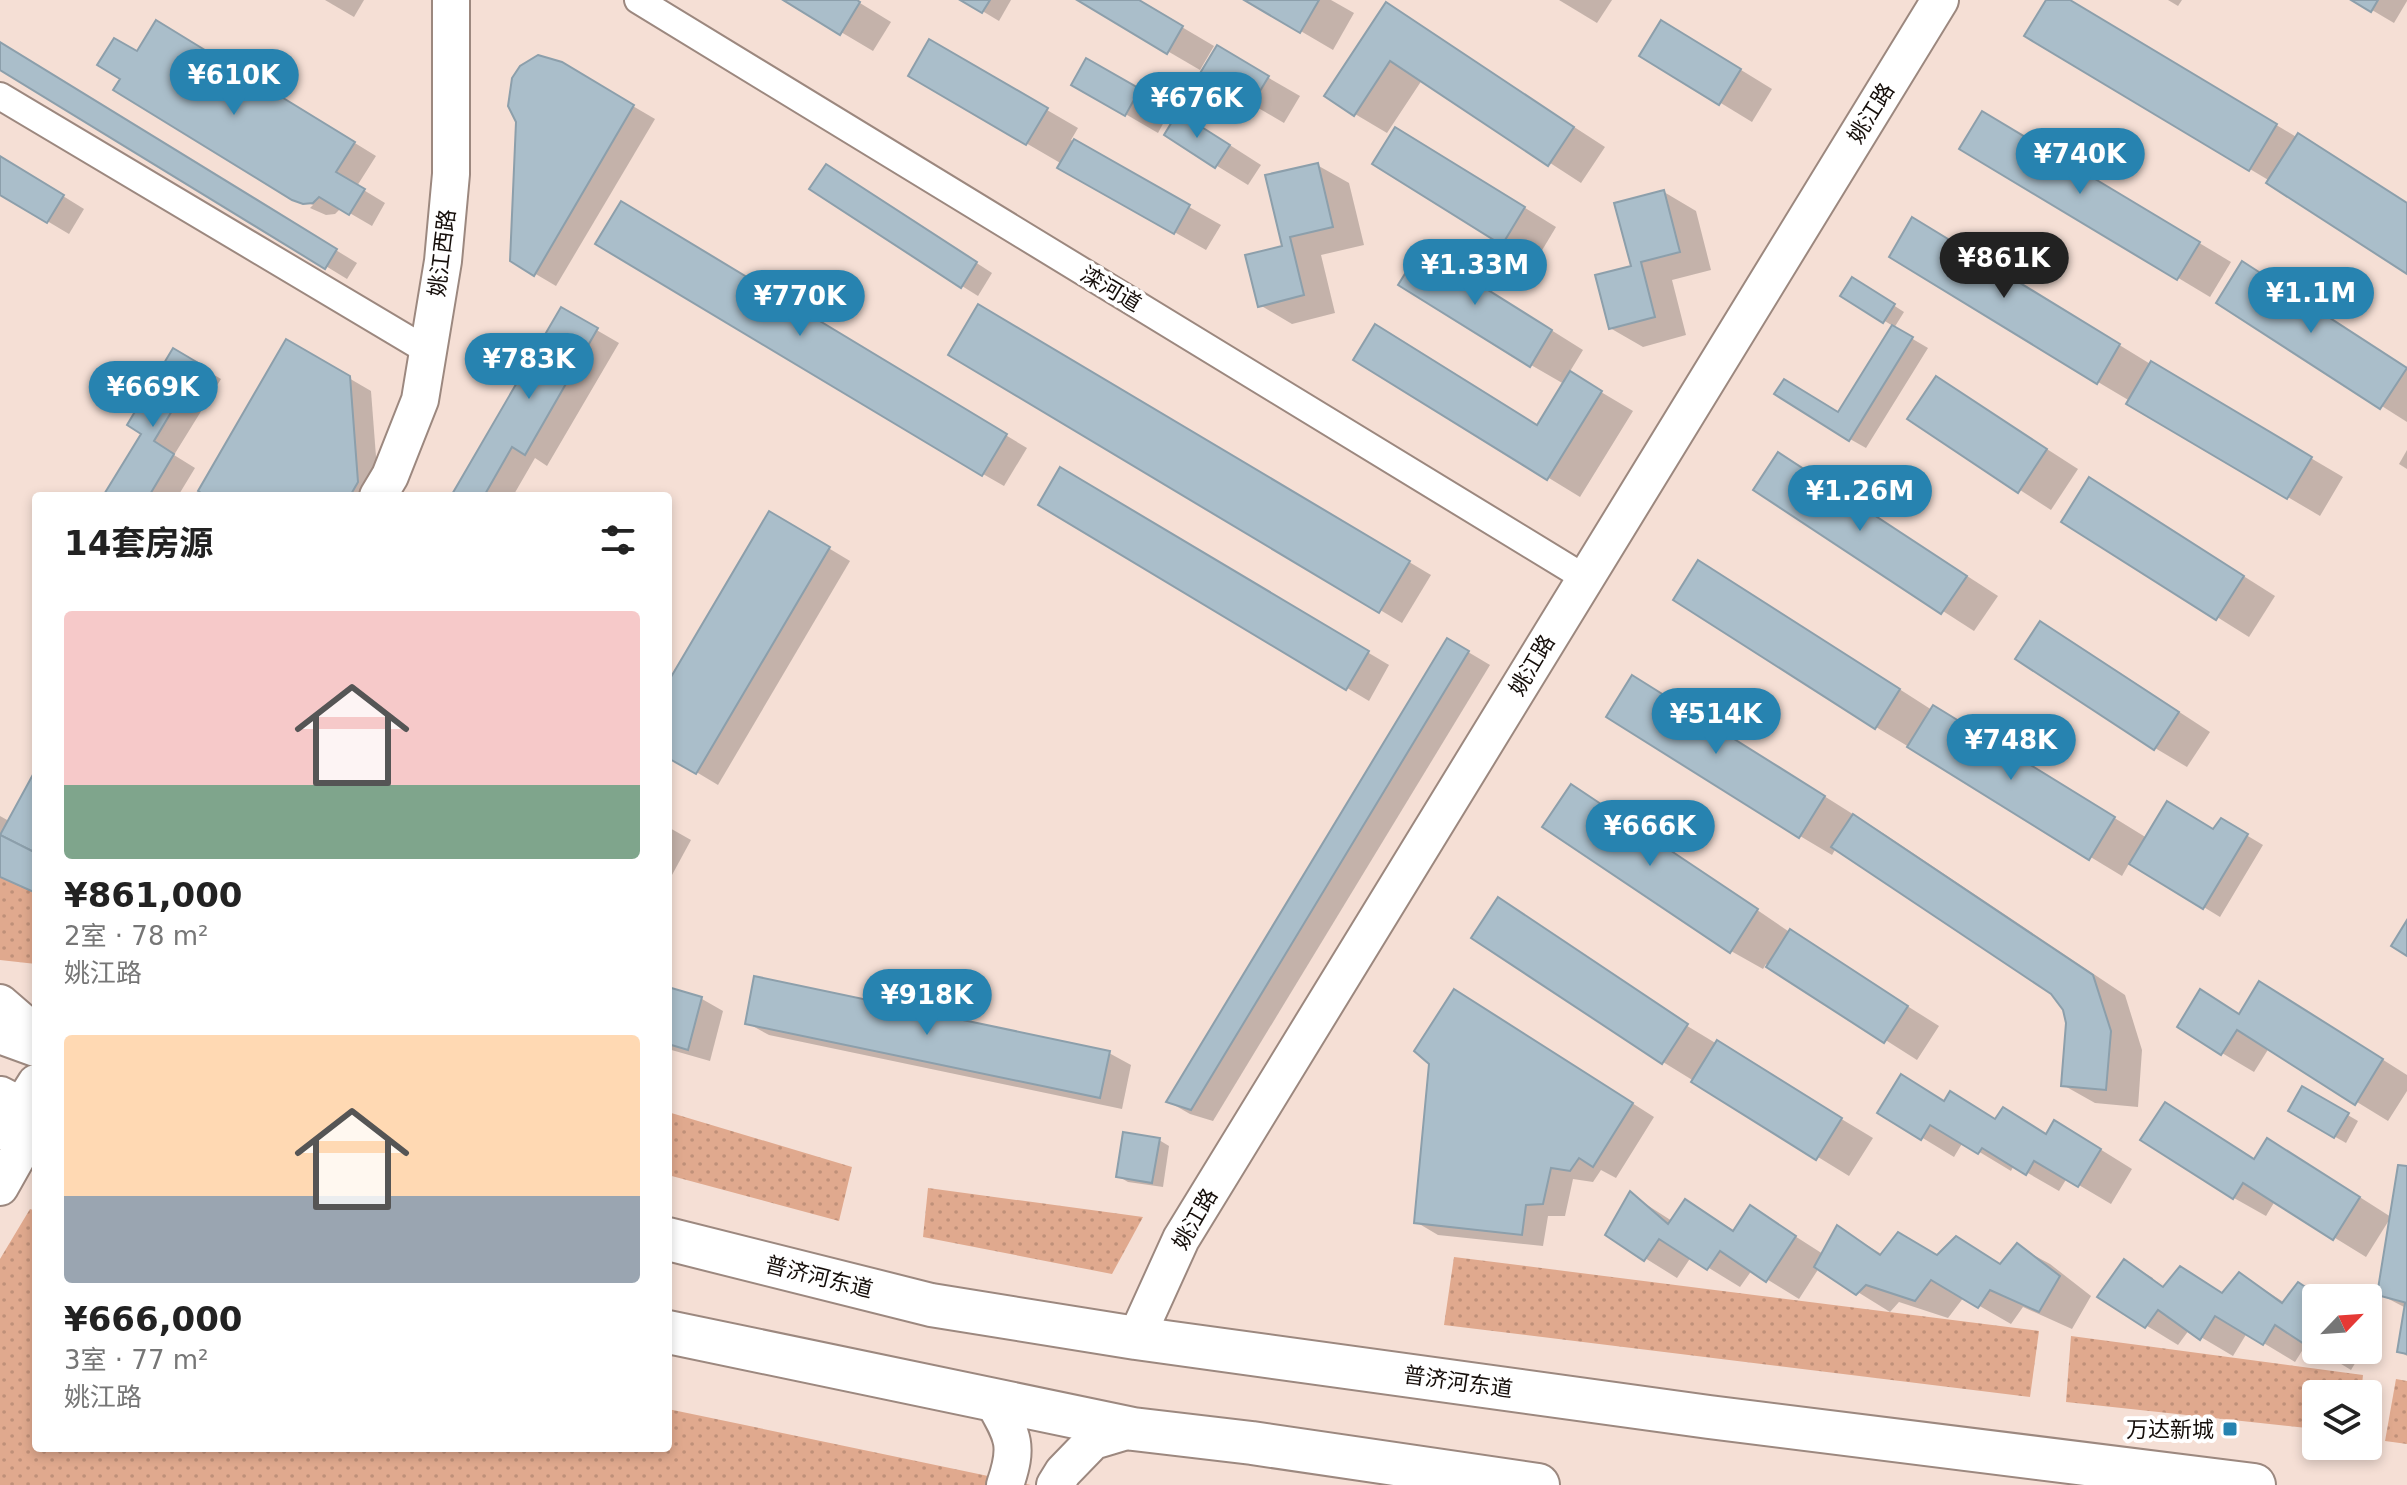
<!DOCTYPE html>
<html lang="zh">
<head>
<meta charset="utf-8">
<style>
	body { margin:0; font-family:"DejaVu Sans","Noto Sans SC",sans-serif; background:#f6f6f6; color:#222; height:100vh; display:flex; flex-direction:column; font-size:30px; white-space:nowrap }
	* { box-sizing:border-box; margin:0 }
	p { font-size:26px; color:#767676 }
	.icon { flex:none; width:44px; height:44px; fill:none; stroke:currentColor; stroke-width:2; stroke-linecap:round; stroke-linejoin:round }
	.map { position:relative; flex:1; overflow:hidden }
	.sheet { position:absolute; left:32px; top:492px; width:640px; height:960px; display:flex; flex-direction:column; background:#fff; border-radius:8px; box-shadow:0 4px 12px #0003 }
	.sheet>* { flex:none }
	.needle { width:52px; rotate:65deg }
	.buttons { position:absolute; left:2302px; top:1284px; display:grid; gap:16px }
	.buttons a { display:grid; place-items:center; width:80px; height:80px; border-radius:8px; background:#fff; box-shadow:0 4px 12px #0003; font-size:40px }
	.price { position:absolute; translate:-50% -68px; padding:0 18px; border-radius:28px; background:#2783b0; color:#fff; font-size:26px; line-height:52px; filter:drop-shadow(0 2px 4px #0008) }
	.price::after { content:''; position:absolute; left:50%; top:48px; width:24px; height:18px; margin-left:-12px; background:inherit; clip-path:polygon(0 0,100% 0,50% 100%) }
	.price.selected { background:#222; color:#fff }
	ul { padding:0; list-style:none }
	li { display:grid; align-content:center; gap:16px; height:424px; padding:0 32px }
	li span { display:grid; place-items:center; height:248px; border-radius:8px; color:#555 }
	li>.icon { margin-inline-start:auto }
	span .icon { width:144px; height:144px; fill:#fffc; stroke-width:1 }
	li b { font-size:34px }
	h2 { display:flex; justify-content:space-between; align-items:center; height:96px; padding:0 32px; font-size:34px }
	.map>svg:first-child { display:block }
	.grass { fill:url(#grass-dots) }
	.shadow { fill:#0003 }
	.building { fill:#aabeca; stroke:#8c9fab; stroke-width:2 }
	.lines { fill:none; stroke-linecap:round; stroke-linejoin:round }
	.street-casing { stroke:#9c887f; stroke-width:30 }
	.secondary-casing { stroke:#9c887f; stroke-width:40 }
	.primary-casing { stroke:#9c887f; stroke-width:46 }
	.street { stroke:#fff; stroke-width:26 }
	.secondary { stroke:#fff; stroke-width:36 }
	.primary { stroke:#fff; stroke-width:42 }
	.poi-dot { fill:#2783b0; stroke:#fff; stroke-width:3 }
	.labels { text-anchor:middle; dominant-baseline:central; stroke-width:8; stroke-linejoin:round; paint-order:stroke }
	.street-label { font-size:22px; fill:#150e0a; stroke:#fff }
	.poi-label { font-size:22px; fill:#150e0a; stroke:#fff; text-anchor:end }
</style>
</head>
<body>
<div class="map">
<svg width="2407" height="1485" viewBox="0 0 2407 1485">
	<defs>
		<pattern id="grass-dots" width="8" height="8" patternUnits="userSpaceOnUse" patternTransform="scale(2)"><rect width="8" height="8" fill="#e0a98e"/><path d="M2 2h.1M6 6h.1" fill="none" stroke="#bf9079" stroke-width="1.8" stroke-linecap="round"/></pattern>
	</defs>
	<rect width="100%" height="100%" fill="#f5dfd5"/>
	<g class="grass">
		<path d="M 0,877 L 36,893 L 36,964 L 0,960 Z"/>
		<path d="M 668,1112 L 852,1167 L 839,1221 L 668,1175 Z"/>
		<path d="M 928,1188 L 1143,1217 L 1112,1274 L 923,1237 Z"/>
		<path d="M 30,1209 L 36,1211 L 36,1448 L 668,1448 L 668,1409 L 1031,1485 L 0,1485 L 0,1259 Z"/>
		<path d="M 1454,1257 L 2039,1331 L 2030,1397 L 1444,1325 Z"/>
		<path d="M 2071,1336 L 2363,1375 L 2361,1394 L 2316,1394 L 2316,1429 L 2066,1402 Z"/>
		<path d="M 2396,1379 L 2407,1381 L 2407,1444 L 2385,1441 Z"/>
	</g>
	<g class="shadow">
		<path d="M 325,0 L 364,0 L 354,17 Z"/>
		<path d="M 787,0 L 855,0 L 891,22 L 873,51 Z"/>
		<path d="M 964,0 L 1011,0 L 999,21 Z"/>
		<path d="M 1080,0 L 1136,0 L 1214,46 L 1200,70 Z"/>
		<path d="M 1248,0 L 1331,0 L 1354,13 L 1333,50 Z"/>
		<path d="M 1559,0 L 1612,0 L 1597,23 Z"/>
		<path d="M 2048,0 L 2067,0 L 2407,203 L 2407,272 L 2270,181 L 2027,36 Z"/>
		<path d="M 2168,0 L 2182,0 L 2178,6 Z"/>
		<path d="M 2355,0 L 2407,0 L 2407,1 L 2394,23 Z"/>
		<path d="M 1386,5 L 1605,147 L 1581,183 L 1422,80 L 1387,133 L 1355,114 Z"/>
		<path d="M 179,35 L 376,156 L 357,186 L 385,203 L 372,226 L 341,208 L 335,214 L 326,215 L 310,208 L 313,205 L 293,198 L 138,54 Z"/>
		<path d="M 1694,41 L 1772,89 L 1752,122 L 1642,55 Z"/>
		<path d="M 930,42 L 1078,128 L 1071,140 L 1221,225 L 1206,250 L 1060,167 L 1062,164 L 910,76 Z"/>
		<path d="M 0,45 L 357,263 L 347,279 L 0,67 Z"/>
		<path d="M 1217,48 L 1300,96 L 1284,123 L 1202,75 Z"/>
		<path d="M 1087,61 L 1171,109 L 1158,133 L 1074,84 Z"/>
		<path d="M 561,64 L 655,119 L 556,286 L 512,260 Z"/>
		<path d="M 2014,132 L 2231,262 L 2210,297 L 1962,148 Z"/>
		<path d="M 1211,133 L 1261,165 L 1248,185 L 1167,135 Z"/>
		<path d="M 1428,148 L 1556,227 L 1535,262 L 1503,243 Z"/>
		<path d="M 0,157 L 84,209 L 69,234 L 0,193 Z"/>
		<path d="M 1317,165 L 1349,183 L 1364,245 L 1321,255 L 1335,313 L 1292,324 L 1260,305 Z"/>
		<path d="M 843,176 L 992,273 L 978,296 L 962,286 Z"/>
		<path d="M 1664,192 L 1696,211 L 1711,270 L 1672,280 L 1686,335 L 1643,347 L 1610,328 Z"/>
		<path d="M 643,217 L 1027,448 L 1004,486 L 983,474 Z"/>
		<path d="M 1945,238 L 2152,365 L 2343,477 L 2320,516 L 2129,403 L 2130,401 L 2098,382 Z"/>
		<path d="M 1454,269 L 1583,350 L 1569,373 L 1633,411 L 1580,497 L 1356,360 L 1539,426 L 1564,384 L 1531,365 Z"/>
		<path d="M 2275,282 L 2407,368 L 2407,422 L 2218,302 Z"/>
		<path d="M 1862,285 L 1904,312 L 1894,328 L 1928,348 L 1866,448 L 1850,439 L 1839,414 L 1893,326 L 1842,295 Z"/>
		<path d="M 979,306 L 1431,575 L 1402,623 L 950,354 Z"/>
		<path d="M 562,310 L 619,343 L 547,466 L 535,458 L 513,496 L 453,496 Z"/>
		<path d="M 287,342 L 371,391 L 379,496 L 210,496 Z"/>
		<path d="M 174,351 L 221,379 L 174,455 L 195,468 L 178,496 L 105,496 L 143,433 Z"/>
		<path d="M 1936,378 L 2078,469 L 2051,510 L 1910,419 Z"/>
		<path d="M 2407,450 L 2407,469 L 2399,464 Z"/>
		<path d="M 1779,454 L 1998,596 L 1974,631 L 1755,490 Z"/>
		<path d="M 1061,470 L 1389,665 L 1369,701 L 1040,505 Z"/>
		<path d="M 2122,499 L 2275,596 L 2249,637 L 2064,521 Z"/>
		<path d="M 770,513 L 850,561 L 718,785 L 668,755 L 668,686 Z"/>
		<path d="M 1731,581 L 1932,710 L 1965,726 L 2147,838 L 2214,832 L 2221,820 L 2263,845 L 2220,917 L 2130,862 L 2122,876 L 1876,727 Z"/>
		<path d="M 1448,640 L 1490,665 L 1213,1121 L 1190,1114 L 1169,1102 Z"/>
		<path d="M 2072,642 L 2210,732 L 2187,767 L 2155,748 Z"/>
		<path d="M 1665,696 L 1886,835 L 2125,995 L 2142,1050 L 2138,1107 L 2095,1103 L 2063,1085 L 2068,1023 L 2065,1009 L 2052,992 L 1836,848 L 1832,855 L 1800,836 Z"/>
		<path d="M 36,773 L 36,894 L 0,877 L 0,816 L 9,821 Z"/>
		<path d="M 1571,787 L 1603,805 L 1788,931 L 1939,1026 L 1917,1060 L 1766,964 L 1763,969 L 1731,951 Z"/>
		<path d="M 668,827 L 691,840 L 672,875 L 668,873 Z"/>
		<path d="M 1498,900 L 1680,1018 L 1679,1021 L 1873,1138 L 1849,1176 L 1663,1062 Z"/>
		<path d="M 668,989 L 702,999 L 723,1011 L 710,1061 L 668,1049 Z"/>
		<path d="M 2292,1002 L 2407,1075 L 2407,1091 L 2388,1121 L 2269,1048 L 2254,1072 L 2222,1053 L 2240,1015 Z"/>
		<path d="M 1477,1004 L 1654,1117 L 1616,1178 L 1601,1170 L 1593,1182 L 1573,1179 L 1565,1216 L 1548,1216 L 1543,1246 L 1438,1235 L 1416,1222 Z"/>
		<path d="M 747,1023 L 1109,1053 L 1131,1065 L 1122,1109 L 769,1035 Z"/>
		<path d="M 2303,1089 L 2358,1121 L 2346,1143 L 2290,1111 Z"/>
		<path d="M 1945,1103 L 2047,1136 L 2087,1141 L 2132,1169 L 2111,1204 L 2067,1178 L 2059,1191 L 2014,1165 L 2011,1171 L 1963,1142 L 1954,1157 L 1880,1112 Z"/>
		<path d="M 2166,1104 L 2255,1160 L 2300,1159 L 2391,1217 L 2366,1257 L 2275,1201 L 2266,1216 L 2234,1198 Z"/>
		<path d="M 1159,1140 L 1169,1146 L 1163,1187 L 1128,1182 L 1118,1176 Z"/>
		<path d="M 2407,1168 L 2407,1356 L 2399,1351 L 2406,1308 L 2379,1294 Z"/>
		<path d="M 1630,1194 L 1672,1221 L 1685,1201 L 1735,1231 L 1751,1208 L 1823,1254 L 1837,1227 L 1883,1255 L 1938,1257 L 2001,1265 L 2017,1246 L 2050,1264 L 2091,1296 L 2072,1329 L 2023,1307 L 2011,1324 L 1964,1297 L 1948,1318 L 1899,1302 L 1890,1312 L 1819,1268 L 1799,1299 L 1752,1270 L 1740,1287 L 1691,1257 L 1677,1278 L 1608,1235 Z"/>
		<path d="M 2124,1261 L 2153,1278 L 2153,1282 L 2173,1292 L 2156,1279 L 2166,1287 L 2224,1294 L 2240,1274 L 2285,1303 L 2299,1284 L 2323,1298 L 2316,1298 L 2316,1349 L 2307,1343 L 2295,1362 L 2247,1333 L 2233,1356 L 2189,1330 L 2178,1345 L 2100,1297 Z"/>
		<path d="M 2318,1350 L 2363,1350 L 2351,1370 Z"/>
	</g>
	<g class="building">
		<path d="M 783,0 L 857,0 L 860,2 L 840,35 Z"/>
		<path d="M 960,0 L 990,0 L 982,13 Z"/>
		<path d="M 1077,0 L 1139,0 L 1183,26 L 1167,54 Z"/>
		<path d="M 1244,0 L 1319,0 L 1300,33 Z"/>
		<path d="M 2046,0 L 2070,0 L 2277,124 L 2249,171 L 2024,36 Z"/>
		<path d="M 2351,0 L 2378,0 L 2371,12 Z"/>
		<path d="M 1386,2 L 1574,127 L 1548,166 L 1390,61 L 1354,116 L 1324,96 Z"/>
		<path d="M 156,20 L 355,142 L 336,172 L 365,189 L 349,215 L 319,197 L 313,203 L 303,204 L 292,200 L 113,90 L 120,79 L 97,65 L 114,38 L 137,51 Z"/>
		<path d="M 1661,20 L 1741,69 L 1719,105 L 1639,56 Z"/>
		<path d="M 929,39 L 1048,108 L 1026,145 L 908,76 Z"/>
		<path d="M 0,42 L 337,249 L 325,269 L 0,70 Z"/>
		<path d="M 1217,45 L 1269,76 L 1251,106 L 1199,75 Z"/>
		<path d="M 538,55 L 562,62 L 634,105 L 534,276 L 510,261 L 516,122 L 508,106 L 512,78 L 520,66 Z"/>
		<path d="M 1086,58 L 1140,89 L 1125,116 L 1071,85 Z"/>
		<path d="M 1982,111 L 2200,242 L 2177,280 L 1959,149 Z"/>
		<path d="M 1178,112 L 1230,145 L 1215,168 L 1164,135 Z"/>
		<path d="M 1395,127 L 1525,207 L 1502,245 L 1372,164 Z"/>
		<path d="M 2298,133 L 2407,203 L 2407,274 L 2266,183 Z"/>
		<path d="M 1074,139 L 1190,205 L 1174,234 L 1057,168 Z"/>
		<path d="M 0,156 L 64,195 L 47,223 L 0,195 Z"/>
		<path d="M 1318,163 L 1333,227 L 1290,237 L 1304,295 L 1258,307 L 1245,255 L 1282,246 L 1265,175 Z"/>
		<path d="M 826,164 L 977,262 L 961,288 L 809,189 Z"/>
		<path d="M 1664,190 L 1680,252 L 1641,262 L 1655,317 L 1609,329 L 1595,275 L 1631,266 L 1614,203 Z"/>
		<path d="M 621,201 L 1007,434 L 982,476 L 595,244 Z"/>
		<path d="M 1912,217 L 2120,344 L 2097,384 L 1889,257 Z"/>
		<path d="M 1421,248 L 1552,330 L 1530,367 L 1398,285 Z"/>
		<path d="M 2242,261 L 2407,368 L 2380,409 L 2216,303 Z"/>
		<path d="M 1852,277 L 1895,304 L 1883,323 L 1840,296 Z"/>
		<path d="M 978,304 L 1410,561 L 1379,613 L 948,355 Z"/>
		<path d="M 561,307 L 598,328 L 525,455 L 512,447 L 484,496 L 451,496 Z"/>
		<path d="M 1375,324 L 1537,425 L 1570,371 L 1602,391 L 1547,480 L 1353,360 Z"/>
		<path d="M 1892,325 L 1913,337 L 1849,441 L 1774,394 L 1784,379 L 1838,412 Z"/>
		<path d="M 286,339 L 350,376 L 358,482 L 350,496 L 206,496 L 198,491 Z"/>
		<path d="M 173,348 L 200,364 L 154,441 L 174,454 L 149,496 L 103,496 L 141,434 L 127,425 Z"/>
		<path d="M 2151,361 L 2312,457 L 2287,499 L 2126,404 Z"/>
		<path d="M 1936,376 L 2047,449 L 2018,493 L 1907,419 Z"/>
		<path d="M 1778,452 L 1967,576 L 1941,614 L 1753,490 Z"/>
		<path d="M 1060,467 L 1369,651 L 1346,690 L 1038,505 Z"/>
		<path d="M 2089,477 L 2244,576 L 2216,620 L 2061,522 Z"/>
		<path d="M 769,511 L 830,547 L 696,774 L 668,758 L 668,682 Z"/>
		<path d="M 1698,560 L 1900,689 L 1875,729 L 1673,600 Z"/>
		<path d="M 2040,621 L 2179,712 L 2154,750 L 2015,659 Z"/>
		<path d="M 1447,638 L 1469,651 L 1191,1110 L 1166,1102 Z"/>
		<path d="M 1632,675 L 1825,796 L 1799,838 L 1606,717 Z"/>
		<path d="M 1933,705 L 2115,817 L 2089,860 L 1907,747 Z"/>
		<path d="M 36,769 L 36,853 L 0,835 Z"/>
		<path d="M 1571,784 L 1758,909 L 1730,953 L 1542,827 Z"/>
		<path d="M 2167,801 L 2213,829 L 2221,818 L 2248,834 L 2203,909 L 2129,864 Z"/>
		<path d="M 1853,814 L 2093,975 L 2111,1031 L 2106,1090 L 2061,1086 L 2066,1023 L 2063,1010 L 2051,994 L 1831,847 Z"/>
		<path d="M 0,835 L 36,853 L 36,893 L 0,877 Z"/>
		<path d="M 1498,897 L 1688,1024 L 1662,1064 L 1471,938 Z"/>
		<path d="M 2407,920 L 2407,956 L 2391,946 Z"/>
		<path d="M 1790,929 L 1908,1006 L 1884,1043 L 1766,967 Z"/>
		<path d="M 754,976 L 1110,1051 L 1100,1098 L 745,1024 Z"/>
		<path d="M 2259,981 L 2383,1059 L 2355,1105 L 2237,1030 L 2221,1055 L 2177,1027 L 2200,989 L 2239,1014 Z"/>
		<path d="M 668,987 L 702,997 L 688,1050 L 668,1044 Z"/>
		<path d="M 1454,989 L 1633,1103 L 1593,1167 L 1579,1158 L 1570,1171 L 1551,1168 L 1543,1204 L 1526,1205 L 1522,1235 L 1414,1223 L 1429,1064 L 1414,1051 Z"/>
		<path d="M 1717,1040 L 1842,1118 L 1816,1160 L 1691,1082 Z"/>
		<path d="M 1901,1074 L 1944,1101 L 1950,1091 L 1995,1119 L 2003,1107 L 2046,1134 L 2054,1120 L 2101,1149 L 2078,1187 L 2034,1161 L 2026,1175 L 1982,1148 L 1978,1154 L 1930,1125 L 1921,1140 L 1877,1113 Z"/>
		<path d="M 2302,1086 L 2349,1113 L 2334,1138 L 2288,1111 Z"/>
		<path d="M 2165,1102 L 2254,1159 L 2267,1138 L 2360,1197 L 2333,1240 L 2243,1183 L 2233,1199 L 2140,1140 Z"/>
		<path d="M 1123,1132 L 1160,1138 L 1152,1183 L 1116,1177 Z"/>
		<path d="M 2398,1165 L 2407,1166 L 2407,1303 L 2377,1295 Z"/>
		<path d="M 1630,1191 L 1668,1224 L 1685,1199 L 1733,1231 L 1750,1205 L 1796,1236 L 1766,1282 L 1720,1251 L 1707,1270 L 1659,1239 L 1644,1261 L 1605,1235 Z"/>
		<path d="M 1837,1225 L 1880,1255 L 1898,1232 L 1937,1255 L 1956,1236 L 2000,1264 L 2017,1243 L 2060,1276 L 2039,1312 L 1990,1290 L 1978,1308 L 1931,1280 L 1915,1301 L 1866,1285 L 1856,1295 L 1814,1267 Z"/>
		<path d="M 2124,1259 L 2163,1287 L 2180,1266 L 2222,1293 L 2239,1272 L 2282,1303 L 2298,1282 L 2322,1298 L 2316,1298 L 2316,1350 L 2320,1350 L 2318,1353 L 2275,1325 L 2263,1345 L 2215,1316 L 2200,1340 L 2158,1310 L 2145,1328 L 2097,1297 Z"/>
		<path d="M 2405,1303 L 2407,1303 L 2407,1354 L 2397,1352 Z"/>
	</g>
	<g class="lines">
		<defs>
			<g id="street">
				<path d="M 638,0 L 1585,578"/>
				<path d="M 0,96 L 428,351"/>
			</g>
			<g id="secondary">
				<path d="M 378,496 L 390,476 L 420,400 L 443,261 L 451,174 L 451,0"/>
				<path d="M 0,1003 L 36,1034"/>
				<path d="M 5,1132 L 36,1083"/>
				<path d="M 0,1187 L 36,1123"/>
				<path d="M 1136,1338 L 1181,1239 L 1940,0"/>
				<path d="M 993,1401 C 1013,1436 1019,1445 1005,1485"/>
				<path d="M 1055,1485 L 1063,1472 L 1093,1441 L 1133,1429"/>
			</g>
			<g id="primary">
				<path d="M 0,1032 L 36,1045"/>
				<path d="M 0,1098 L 36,1117"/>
				<path d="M 668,1239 L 931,1305 L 1136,1338 L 1709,1417 L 2254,1485"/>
				<path d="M 668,1332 L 1133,1429 L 1252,1443 L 1538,1485"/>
			</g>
		</defs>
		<use href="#street" class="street-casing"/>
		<use href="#secondary" class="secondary-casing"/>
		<use href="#primary" class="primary-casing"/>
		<use href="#street" class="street"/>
		<use href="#secondary" class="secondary"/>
		<use href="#primary" class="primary"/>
	</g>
	<rect class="poi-dot" x="2222" y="1421" width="16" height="16" rx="4"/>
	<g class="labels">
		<g class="street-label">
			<text transform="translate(1871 113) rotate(-58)">姚江路</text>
			<text transform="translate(442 253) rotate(-83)">姚江西路</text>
			<text transform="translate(1111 289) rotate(31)">滦河道</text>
			<text transform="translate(1532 665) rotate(-59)">姚江路</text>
			<text transform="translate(1195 1219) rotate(-60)">姚江路</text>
			<text transform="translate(819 1277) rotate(14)">普济河东道</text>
			<text transform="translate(1458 1382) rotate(8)">普济河东道</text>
		</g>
		<g class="poi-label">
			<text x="2214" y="1429">万达新城</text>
		</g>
	</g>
</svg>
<div class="buttons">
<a><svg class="needle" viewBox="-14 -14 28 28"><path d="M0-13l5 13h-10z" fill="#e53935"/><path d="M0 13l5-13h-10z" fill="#767676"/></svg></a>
<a><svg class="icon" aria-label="layers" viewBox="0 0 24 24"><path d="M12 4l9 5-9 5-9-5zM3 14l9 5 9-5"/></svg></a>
</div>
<b class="price" style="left:234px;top:117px">¥610K</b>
<b class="price" style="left:1197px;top:140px">¥676K</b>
<b class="price" style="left:2080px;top:196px">¥740K</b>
<b class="price selected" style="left:2004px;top:300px">¥861K</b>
<b class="price" style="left:1475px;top:307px">¥1.33M</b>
<b class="price" style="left:2311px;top:335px">¥1.1M</b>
<b class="price" style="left:800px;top:338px">¥770K</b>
<b class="price" style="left:529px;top:401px">¥783K</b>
<b class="price" style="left:153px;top:429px">¥669K</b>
<b class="price" style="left:1860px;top:533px">¥1.26M</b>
<b class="price" style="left:1716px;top:756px">¥514K</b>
<b class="price" style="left:2011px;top:782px">¥748K</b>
<b class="price" style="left:1650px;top:868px">¥666K</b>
<b class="price" style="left:927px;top:1037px">¥918K</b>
<section class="sheet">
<h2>14套房源<svg class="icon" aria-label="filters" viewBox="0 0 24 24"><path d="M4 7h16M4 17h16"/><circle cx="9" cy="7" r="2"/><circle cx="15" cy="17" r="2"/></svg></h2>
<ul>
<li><span style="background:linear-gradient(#f6c9c9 70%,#7fa58c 0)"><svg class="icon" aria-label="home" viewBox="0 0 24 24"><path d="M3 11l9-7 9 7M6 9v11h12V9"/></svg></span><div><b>¥861,000</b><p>2室 · 78 m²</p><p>姚江路</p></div></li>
<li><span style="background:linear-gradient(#ffd9b3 65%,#9aa5b1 0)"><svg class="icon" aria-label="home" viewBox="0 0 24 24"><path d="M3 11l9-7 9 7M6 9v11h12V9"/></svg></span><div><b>¥666,000</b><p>3室 · 77 m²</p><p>姚江路</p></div></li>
</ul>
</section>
</div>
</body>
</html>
